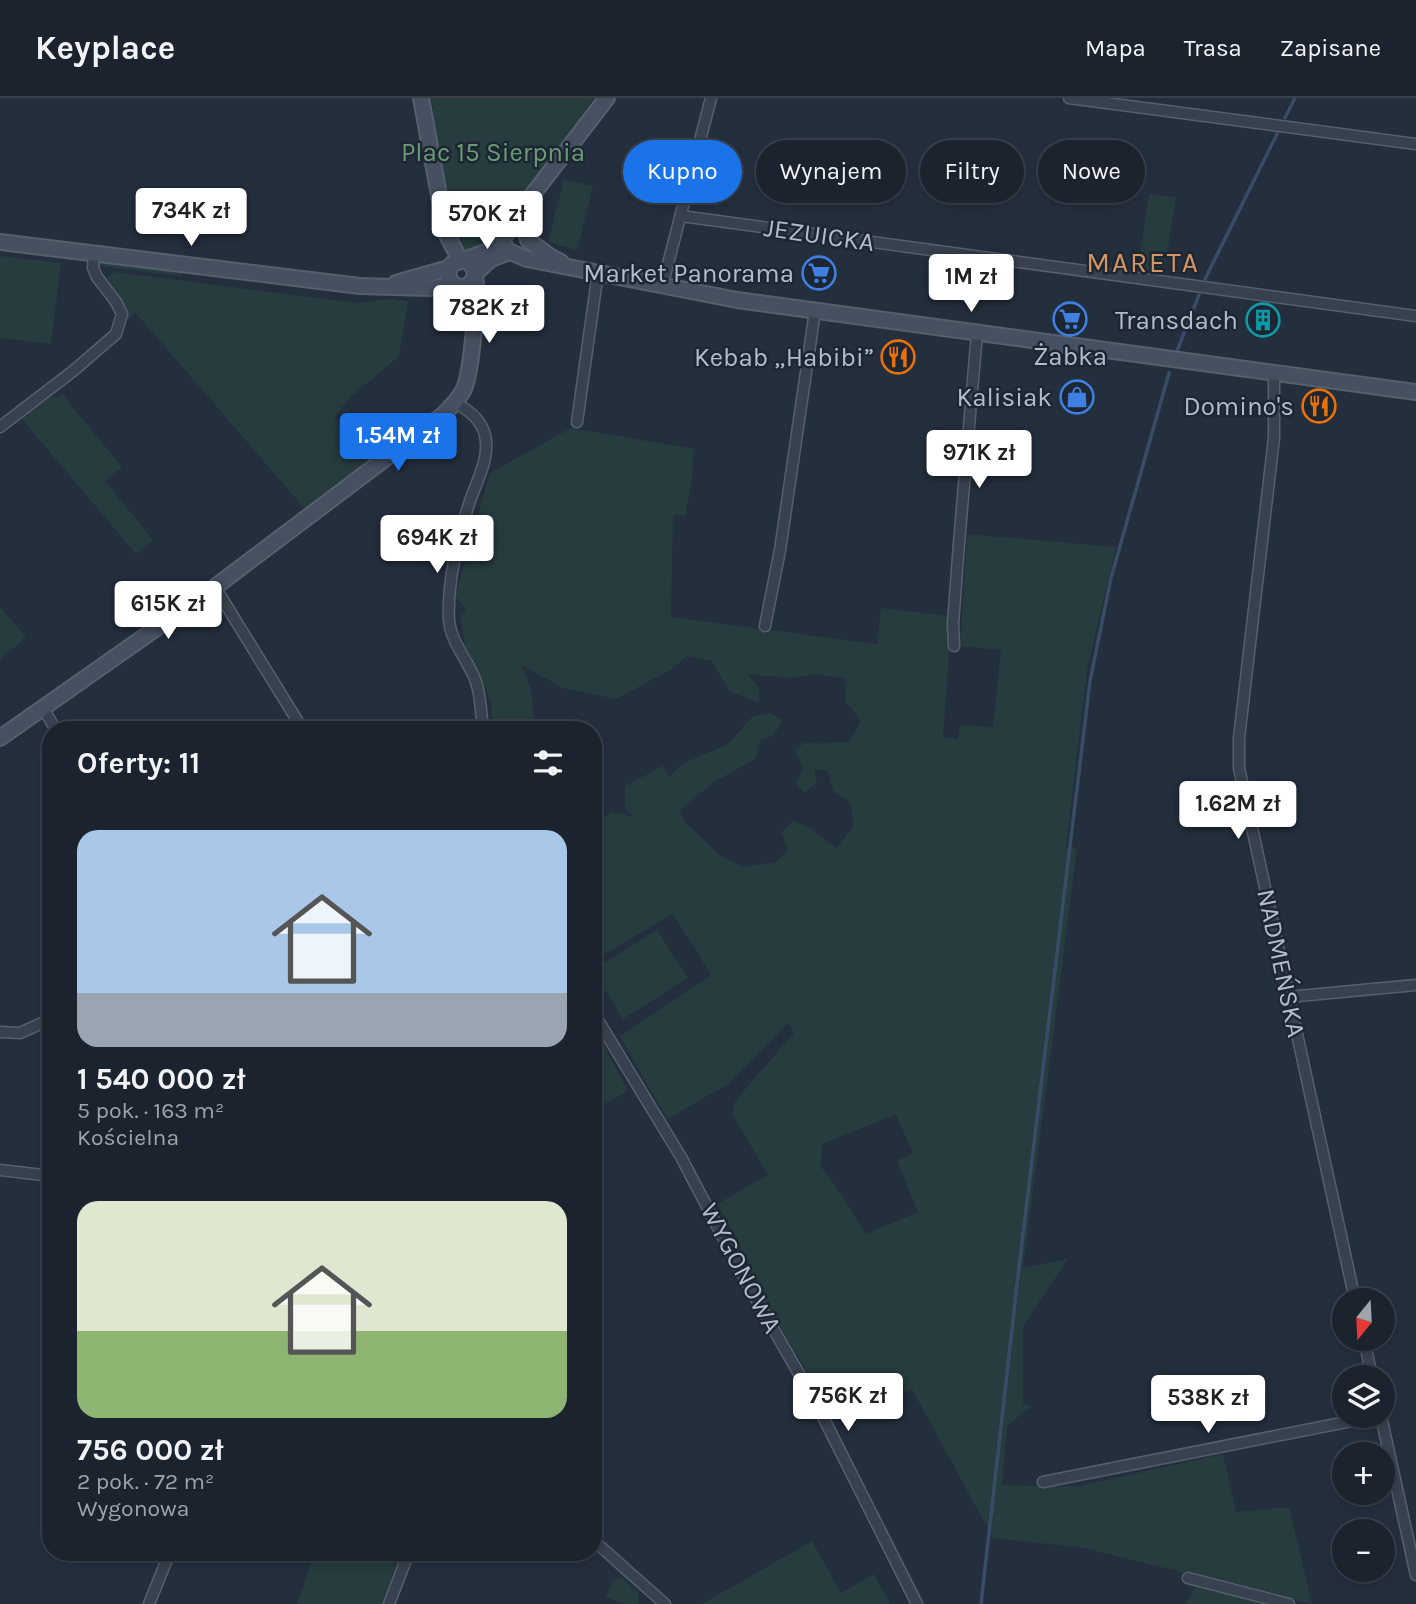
<!DOCTYPE html>
<html lang="pl">
<head>
<meta charset="utf-8">
<style>
	body { margin:0; font-family:Karla,sans-serif; background:#242b36; color:#f1f3f6; height:100vh; display:flex; flex-direction:column; font-size:26px; white-space:nowrap }
	* { box-sizing:border-box; margin:0 }
	p { font-size:23px; color:#a0a4aa }
	.icon { flex:none; width:38px; height:38px; fill:none; stroke:currentColor; stroke-width:2; stroke-linecap:round; stroke-linejoin:round }
	.map { position:relative; flex:1; overflow:hidden }
	.side { position:absolute; left:42px; top:623px; width:560px; height:840px; display:flex; flex-direction:column; background:#1b232e; border-radius:28px; box-shadow:0 4px 10px #0003,0 0 0 2px #39404a }
	.side>* { flex:none }
	.guide { position:absolute; left:623px; top:42px; width:665px; height:63px; display:flex; gap:14px }
	.needle { width:46px; rotate:198deg }
	.controls { position:absolute; left:1332px; top:1190px; display:grid; gap:14px }
	.controls a { display:grid; place-items:center; width:63px; height:63px; border-radius:50%; background:#1b232e; box-shadow:0 4px 10px #0003,0 0 0 2px #39404a; font-size:35px }
	.price { position:absolute; translate:-50% -60px; padding:0 16px; border-radius:7px; background:#fff; color:#222; font-size:23px; line-height:46px; filter:drop-shadow(0 2px 4px #0008) }
	.price::after { content:''; position:absolute; left:50%; top:42px; width:21px; height:16px; margin-left:-10px; background:inherit; clip-path:polygon(0 0,100% 0,50% 100%) }
	.price.selected { background:#1a73e8; color:#fff }
	ul { padding:0; list-style:none }
	li { display:grid; align-content:center; gap:14px; height:371px; padding:0 35px }
	li span { display:grid; place-items:center; height:217px; border-radius:21px; color:#555 }
	li>.icon { margin-inline-start:auto }
	span .icon { width:126px; height:126px; fill:#fffc; stroke-width:1 }
	li b { font-size:30px }
	h2 { display:flex; justify-content:space-between; align-items:center; height:84px; padding:0 35px; font-size:30px }
	.chip { padding:0 24px; border-radius:32px; background:#1b232e; box-shadow:0 4px 10px #0003,0 0 0 2px #39404a; font-size:24px; line-height:63px }
	.chip.selected { background:#1a73e8; color:#fff }
	header { display:flex; align-items:center; gap:42px; box-sizing:border-box; height:98px; padding:0 35px; background:#1b232e; border-bottom:2px solid #39404a }
	header strong { font-size:33px }
	nav { display:flex; gap:38px; margin-inline-start:auto; font-size:24px }
	.map>svg:first-child { display:block }
	.green { fill:#263c3f; fill-rule:evenodd }
	.lines { fill:none; stroke-linecap:round; stroke-linejoin:round }
	.stream { stroke:#394c67; stroke-width:3.5 }
	.street-casing { stroke:#565f6c; stroke-width:13 }
	.secondary-casing { stroke:#565f6c; stroke-width:18 }
	.street { stroke:#38414e; stroke-width:10 }
	.secondary { stroke:#465061; stroke-width:14 }
	.labels { text-anchor:middle; dominant-baseline:central; stroke-width:5; stroke-linejoin:round; paint-order:stroke }
	.park-label { font-size:26px; fill:#6b9a76; stroke:#1d2633 }
	.street-label { font-size:26px; fill:#b4bcc9; stroke:#1d2633 }
	.poi-label { font-size:26px; fill:#b4bcc9; stroke:#1d2633; text-anchor:end }
	.neighbourhood-label { font-size:28px; letter-spacing:2px; fill:#d59563; stroke:#1d2633 }
</style>
</head>
<body>
<header>
<strong>Keyplace</strong>
<nav><a>Mapa</a><a>Trasa</a><a>Zapisane</a></nav>
</header>
<div class="map">
<svg width="1416" height="1506" viewBox="0 0 1416 1506">
	<rect width="100%" height="100%" fill="#242f3e"/>
	<g class="green">
		<path d="M 431,0 L 598,0 L 510,122 C 486,141 496,154 460,155 L 454,144 L 450,122 Z"/>
		<path d="M 564,81 L 593,88 L 577,152 L 548,144 Z"/>
		<path d="M 1149,96 L 1176,99 L 1164,175 L 1138,171 Z"/>
		<path d="M 0,158 L 61,165 L 51,246 L 0,240 Z"/>
		<path d="M 101,163 L 183,171 L 182,178 L 98,168 Z"/>
		<path d="M 114,174 L 358,205 L 391,201 L 408,203 L 399,258 L 353,297 L 334,319 L 357,353 L 370,362 L 304,410 L 135,214 L 128,221 L 127,211 L 107,180 Z"/>
		<path d="M 62,296 L 122,369 L 105,383 L 153,442 L 136,456 L 22,321 L 52,298 L 58,300 Z"/>
		<path d="M 571,330 L 694,351 L 692,382 L 685,417 L 673,417 L 671,519 L 877,546 L 881,510 L 949,518 L 949,555 L 943,639 L 958,641 L 960,627 L 993,629 L 1001,552 L 960,548 L 967,436 L 1116,449 L 1087,572 L 1066,749 L 1077,751 L 1023,1170 L 1068,1161 L 1023,1228 L 1023,1306 L 1031,1308 L 1007,1328 L 1002,1387 L 1075,1389 L 1223,1356 L 1236,1414 L 1289,1409 L 1312,1506 L 1084,1450 L 993,1440 L 912,1291 L 881,1302 L 830,1292 L 813,1278 L 808,1276 L 763,1199 L 736,1140 L 717,1106 L 768,1077 L 733,1017 L 735,1003 L 794,935 L 788,925 L 727,987 L 667,1021 L 620,938 L 711,877 L 673,816 L 593,863 L 593,719 L 601,721 L 611,714 L 634,719 L 625,710 L 625,688 L 663,668 L 669,679 L 682,666 L 728,646 L 752,619 L 770,615 L 783,622 L 774,637 L 760,642 L 755,661 L 714,684 L 680,712 L 684,723 L 719,757 L 743,769 L 776,764 L 788,752 L 781,735 L 793,723 L 807,728 L 836,750 L 854,728 L 850,704 L 833,693 L 828,673 L 814,671 L 817,684 L 805,695 L 796,685 L 803,670 L 795,653 L 804,645 L 849,644 L 861,622 L 846,604 L 845,580 L 813,576 L 790,580 L 747,576 L 759,590 L 759,604 L 730,594 L 711,562 L 687,558 L 672,571 L 616,601 L 563,590 L 521,567 L 530,589 L 536,632 L 493,632 L 491,605 L 482,581 L 465,548 L 460,516 L 466,512 L 455,498 L 490,375 ZM 896,1016 L 913,1055 L 897,1062 L 918,1114 L 866,1136 L 835,1087 L 821,1069 L 822,1046 Z"/>
		<path d="M 0,509 L 26,539 L 0,562 Z"/>
		<path d="M 657,832 L 688,880 L 623,921 L 593,872 Z"/>
		<path d="M 593,928 L 628,993 L 593,1012 Z"/>
		<path d="M 812,1443 L 841,1495 L 874,1476 L 890,1506 L 702,1506 Z"/>
		<path d="M 315,1454 L 402,1454 L 382,1506 L 297,1506 Z"/>
		<path d="M 622,1480 L 638,1495 L 639,1506 L 625,1506 L 606,1499 L 613,1482 Z"/>
		<path d="M 1196,1487 L 1261,1502 L 1260,1506 L 1186,1506 Z"/>
	</g>
	<g class="lines">
		<g class="stream">
			<path d="M 1285,20 L 1295,0"/>
			<path d="M 1205,181 L 1277,36"/>
			<path d="M 1177,253 L 1199,197"/>
			<path d="M 981,1506 L 1019,1169 L 1090,583 L 1111,480 L 1169,275"/>
		</g>
		<defs>
			<g id="street">
				<path d="M 1069,0 L 1416,46"/>
				<path d="M 681,118 L 1416,218"/>
				<path d="M 662,189 L 711,0"/>
				<path d="M 1274,276 L 1274,340 L 1239,640 L 1239,670 L 1355,1202"/>
				<path d="M 455,305 C 471,313 485,325 486,344 C 488,364 475,387 469,406 C 458,439 447,486 449,521 C 450,544 469,563 476,584 C 481,598 481,617 483,632"/>
				<path d="M 577,324 L 598,174"/>
				<path d="M 0,329 L 73,273 L 116,236 L 122,216 L 116,204 L 97,179 L 93,170 L 94,156"/>
				<path d="M 215,489 L 303,632"/>
				<path d="M 765,528 L 780,452 L 815,213"/>
				<path d="M 954,548 L 953,526 L 959,445 L 977,235"/>
				<path d="M 43,610 L 56,632"/>
				<path d="M 1288,899 L 1416,887"/>
				<path d="M 593,914 L 681,1059 L 747,1185 L 818,1309 L 917,1506"/>
				<path d="M 0,934 L 20,935 L 51,921"/>
				<path d="M 0,1072 L 51,1078"/>
				<path d="M 1364,1241 L 1372,1279"/>
				<path d="M 1381,1318 L 1416,1477"/>
				<path d="M 1043,1384 L 1377,1318"/>
				<path d="M 593,1442 L 665,1506"/>
				<path d="M 1188,1480 L 1289,1506"/>
				<path d="M 149,1506 L 170,1454"/>
				<path d="M 389,1506 L 409,1454"/>
			</g>
			<g id="secondary">
				<path d="M 421,0 L 446,135 L 460,162"/>
				<path d="M 504,138 L 503,143 L 506,152 L 527,161 L 737,202 L 1416,294"/>
				<path d="M 527,138 L 529,111 L 534,102"/>
				<path d="M 528,142 L 551,159 L 561,164"/>
				<path d="M 0,144 L 360,188 L 429,190 L 455,187"/>
				<path d="M 466,162 L 474,170 L 475,180 L 468,188 L 458,189 C 448,184 446,175 452,166 L 486,154 L 510,132 L 523,109 L 607,0"/>
				<path d="M 475,176 L 491,161 L 510,154"/>
				<path d="M 396,185 L 449,170"/>
				<path d="M 0,640 L 215,489 L 443,317 C 451,309 459,301 464,291 C 471,275 479,197 475,180"/>
			</g>
		</defs>
		<use href="#street" class="street-casing"/>
		<use href="#secondary" class="secondary-casing"/>
		<use href="#street" class="street"/>
		<use href="#secondary" class="secondary"/>
	</g>
	<defs>
		<symbol id="supermarket-ring" viewBox="-11 -11 22 22"><circle r="9.5" fill="#1d2633" stroke="#3f7fe0" stroke-width="1.5"/><path d="M-6-5.5h2.5l.6 2H6L4.5 2H-2.5L-4.4-4H-6ZM-1.5 3.2a1.3 1.3 0 1 0 .1 0ZM3 3.2a1.3 1.3 0 1 0 .1 0Z" fill="#3f7fe0"/></symbol>
		<symbol id="building-ring" viewBox="-11 -11 22 22"><circle r="9.5" fill="#1d2633" stroke="#0f9aa8" stroke-width="1.5"/><path d="M-4-6H4V6H1V3H-1V6H-4ZM-2.5-4.3h1.7v1.8h-1.7ZM.8-4.3h1.7v1.8H.8ZM-2.5-1h1.7V.8h-1.7ZM.8-1h1.7V.8H.8Z" fill="#0f9aa8"/></symbol>
		<symbol id="restaurant-ring" viewBox="-11 -11 22 22"><circle r="9.5" fill="#1d2633" stroke="#e8710a" stroke-width="1.5"/><path d="M-5-6h1v4h1v-4h1v4h1v-4h1v5L-1.5 .5V6h-2V.5L-5-1ZM5-6V6H3V1.5H1.5Q1.5-4 5-6Z" fill="#e8710a"/></symbol>
		<symbol id="shop-ring" viewBox="-11 -11 22 22"><circle r="9.5" fill="#1d2633" stroke="#3f7fe0" stroke-width="1.5"/><path d="M-5-2.5h2.3a2.7 3.5 0 0 1 5.4 0H5L5.5 6h-11ZM-1.5-2.5h3a1.5 2.3 0 0 0-3 0Z" fill="#3f7fe0"/></symbol>
	</defs>
	<g fill-rule="evenodd">
		<use href="#supermarket-ring" x="800" y="156" width="38" height="38"/>
		<use href="#supermarket-ring" x="1051" y="202" width="38" height="38"/>
		<use href="#building-ring" x="1244" y="203" width="38" height="38"/>
		<use href="#restaurant-ring" x="879" y="240" width="38" height="38"/>
		<use href="#shop-ring" x="1058" y="280" width="38" height="38"/>
		<use href="#restaurant-ring" x="1300" y="289" width="38" height="38"/>
	</g>
	<g class="labels">
		<g class="park-label">
			<text x="493" y="54">Plac 15 Sierpnia</text>
		</g>
		<g class="street-label">
			<text transform="translate(819 137) rotate(8)">JEZUICKA</text>
			<text transform="translate(1281 865) rotate(78)">NADMEŃSKA</text>
			<text transform="translate(741 1170) rotate(62)">WYGONOWA</text>
		</g>
		<g class="poi-label">
			<text x="794" y="175">Market Panorama</text>
			<text x="1238" y="222">Transdach</text>
			<text x="1070" y="258" text-anchor="middle">Żabka</text>
			<text x="874" y="259">Kebab „Habibi”</text>
			<text x="1052" y="299">Kalisiak</text>
			<text x="1294" y="308">Domino's</text>
		</g>
		<g class="neighbourhood-label">
			<text x="1143" y="164">MARETA</text>
		</g>
	</g>
</svg>
<div class="controls">
<a><svg class="needle" viewBox="-14 -14 28 28"><path d="M0-13l5 13h-10z" fill="#e53935"/><path d="M0 13l5-13h-10z" fill="#a0a4aa"/></svg></a>
<a><svg class="icon" aria-label="layers" viewBox="0 0 24 24"><path d="M12 4l9 5-9 5-9-5zM3 14l9 5 9-5"/></svg></a>
<a>+</a>
<a>−</a>
</div>
<b class="price" style="left:191px;top:150px">734K zł</b>
<b class="price" style="left:487px;top:153px">570K zł</b>
<b class="price" style="left:971px;top:216px">1M zł</b>
<b class="price" style="left:489px;top:247px">782K zł</b>
<b class="price selected" style="left:398px;top:375px">1.54M zł</b>
<b class="price" style="left:979px;top:392px">971K zł</b>
<b class="price" style="left:437px;top:477px">694K zł</b>
<b class="price" style="left:168px;top:543px">615K zł</b>
<b class="price" style="left:1238px;top:743px">1.62M zł</b>
<b class="price" style="left:848px;top:1335px">756K zł</b>
<b class="price" style="left:1208px;top:1337px">538K zł</b>
<div class="guide">
<a class="chip selected">Kupno</a>
<a class="chip">Wynajem</a>
<a class="chip">Filtry</a>
<a class="chip">Nowe</a>
</div>
<section class="side">
<h2>Oferty: 11<svg class="icon" aria-label="filters" viewBox="0 0 24 24"><path d="M4 7h16M4 17h16"/><circle cx="9" cy="7" r="2"/><circle cx="15" cy="17" r="2"/></svg></h2>
<ul>
<li><span style="background:linear-gradient(#a9c7e8 75%,#9aa5b1 0)"><svg class="icon" aria-label="home" viewBox="0 0 24 24"><path d="M3 11l9-7 9 7M6 9v11h12V9"/></svg></span><div><b>1 540 000 zł</b><p>5 pok. · 163 m²</p><p>Kościelna</p></div></li>
<li><span style="background:linear-gradient(#dfe7d0 60%,#8fb573 0)"><svg class="icon" aria-label="home" viewBox="0 0 24 24"><path d="M3 11l9-7 9 7M6 9v11h12V9"/></svg></span><div><b>756 000 zł</b><p>2 pok. · 72 m²</p><p>Wygonowa</p></div></li>
</ul>
</section>
</div>
</body>
</html>
